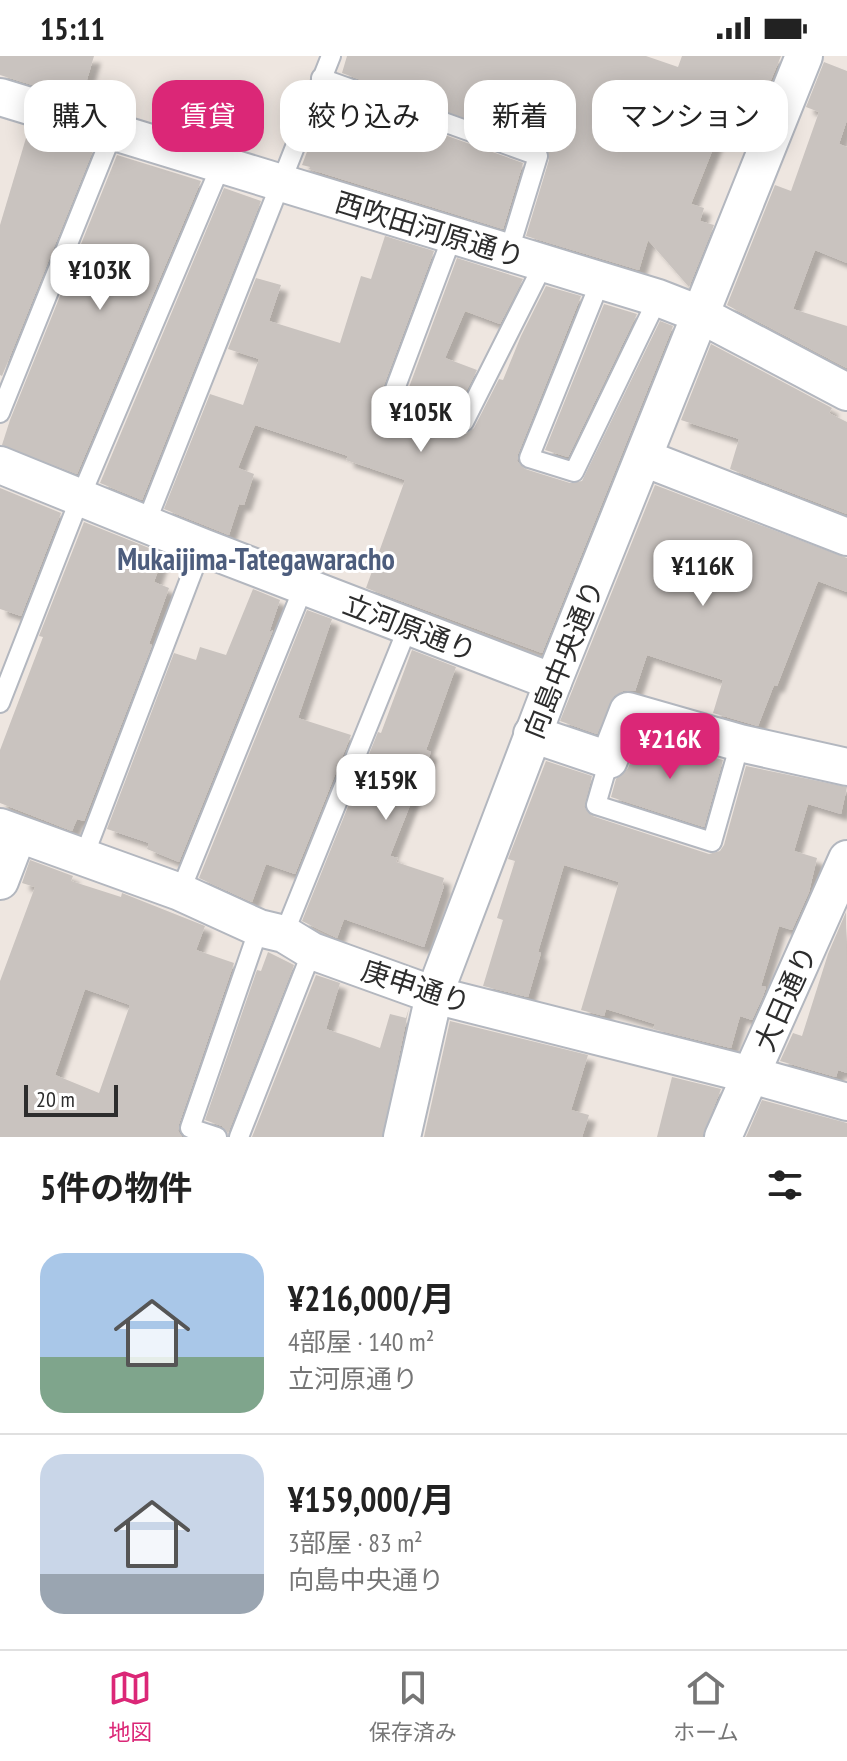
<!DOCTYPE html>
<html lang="ja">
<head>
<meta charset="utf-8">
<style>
	body { margin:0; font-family:"PT Sans Narrow","Noto Sans JP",sans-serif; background:#f6f6f6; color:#222; height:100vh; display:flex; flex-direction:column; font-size:30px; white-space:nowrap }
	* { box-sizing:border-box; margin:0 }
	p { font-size:26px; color:#767676 }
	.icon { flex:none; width:44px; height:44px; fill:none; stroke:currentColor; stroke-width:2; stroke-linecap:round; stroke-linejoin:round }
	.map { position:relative; height:1081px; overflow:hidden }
	.drawer { display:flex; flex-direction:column; background:#fff; flex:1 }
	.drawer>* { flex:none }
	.hud { position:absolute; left:24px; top:24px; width:800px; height:72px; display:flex; gap:16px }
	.scale { position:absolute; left:24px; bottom:20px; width:94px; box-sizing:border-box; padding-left:8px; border:4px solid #2d2d2d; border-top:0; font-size:22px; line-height:28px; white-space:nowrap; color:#2d2d2d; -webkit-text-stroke:6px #fff; paint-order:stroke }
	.price { position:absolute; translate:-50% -68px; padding:0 18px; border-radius:16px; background:#fff; color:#222; font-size:26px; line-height:52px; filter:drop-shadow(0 2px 4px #0008) }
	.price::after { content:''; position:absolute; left:50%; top:48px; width:24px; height:18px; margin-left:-12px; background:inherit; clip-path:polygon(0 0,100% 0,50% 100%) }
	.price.selected { background:#db2777; color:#fff }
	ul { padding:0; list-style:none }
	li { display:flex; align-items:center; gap:24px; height:200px; padding:0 40px }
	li+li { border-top:2px solid #e0e0e0 }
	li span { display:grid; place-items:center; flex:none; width:224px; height:160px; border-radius:24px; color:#555 }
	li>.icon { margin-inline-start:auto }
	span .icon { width:96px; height:96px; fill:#fffc; stroke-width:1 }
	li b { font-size:34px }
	h2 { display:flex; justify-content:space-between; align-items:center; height:96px; padding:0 40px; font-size:34px }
	.pill { padding:0 28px; border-radius:24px; background:#fff; box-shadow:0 4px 20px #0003; font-size:28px; line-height:72px }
	.pill.selected { background:#db2777; color:#fff }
	.status { display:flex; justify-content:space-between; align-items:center; height:56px; padding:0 40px; background:#fff; direction:ltr }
	.status svg { height:22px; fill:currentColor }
	.menu { display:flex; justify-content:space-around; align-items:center; height:112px; border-top:2px solid #e0e0e0; background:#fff; font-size:22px; color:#767676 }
	.menu a { display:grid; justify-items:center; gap:4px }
	.menu .selected { color:#db2777 }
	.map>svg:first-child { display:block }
	.building { fill:#c9c3bf; fill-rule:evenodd; filter:url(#shadow) }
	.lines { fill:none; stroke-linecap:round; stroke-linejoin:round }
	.lane-casing { stroke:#b3b7bf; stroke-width:22 }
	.street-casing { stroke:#b3b7bf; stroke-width:40 }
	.lane { stroke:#fff; stroke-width:18 }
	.street { stroke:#fff; stroke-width:36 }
	.labels { text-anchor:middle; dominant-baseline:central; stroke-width:6; stroke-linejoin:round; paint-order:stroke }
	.street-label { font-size:28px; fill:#2d2d2d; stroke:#fff }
	.neighbourhood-label { font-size:30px; font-weight:bold; fill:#4d5d7d; stroke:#fff }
</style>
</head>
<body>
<div class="status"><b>15:11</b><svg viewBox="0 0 49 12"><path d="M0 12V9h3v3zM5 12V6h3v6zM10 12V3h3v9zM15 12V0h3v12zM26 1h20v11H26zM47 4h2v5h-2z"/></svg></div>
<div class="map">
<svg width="847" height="1081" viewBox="0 0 847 1081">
	<defs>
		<filter id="shadow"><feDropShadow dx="7" dy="7" stdDeviation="2" flood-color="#0004"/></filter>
	</defs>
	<rect width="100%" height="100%" fill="#eee6e0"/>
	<g class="building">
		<path d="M 0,0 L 94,0 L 81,44 L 0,19 Z"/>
		<path d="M 347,0 L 646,0 L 678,11 L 682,0 L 781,0 L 761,48 L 743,42 L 725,86 L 717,83 L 691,148 L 704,152 L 700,165 L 714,169 L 689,231 L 648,184 L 639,214 L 526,180 L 549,104 L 546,92 L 342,17 Z"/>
		<path d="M 824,6 L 847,15 L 847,64 L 839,88 L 847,91 L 847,207 L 815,194 L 793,253 L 847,270 L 847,312 L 727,249 L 775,129 L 791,135 L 819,56 L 806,51 Z"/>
		<path d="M 335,40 L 523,107 L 503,173 L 309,113 L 310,111 L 302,109 L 324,51 L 328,53 L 331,42 L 334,43 Z"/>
		<path d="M 29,72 L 94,92 L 2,320 L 0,319 L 0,169 Z"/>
		<path d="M 117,99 L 201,125 L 77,418 L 2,389 L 10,364 Z"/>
		<path d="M 224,132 L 261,145 L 142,444 L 100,427 Z"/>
		<path d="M 385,180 L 434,195 L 381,337 L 380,344 L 388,352 L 460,377 L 466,378 L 474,372 L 499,323 L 503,324 L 521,280 L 546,230 L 581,240 L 518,398 L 517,405 L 525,413 L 570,427 L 582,425 L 660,265 L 673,270 L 542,597 L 366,532 L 405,424 L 346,404 L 348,400 L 255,369 L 238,412 L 254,418 L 244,449 L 239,448 L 229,479 L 164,453 L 210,338 L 243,349 L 259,303 L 228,293 L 256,222 L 281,229 L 269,265 L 340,287 L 361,220 L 371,223 Z"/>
		<path d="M 457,202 L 523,223 L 500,268 L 465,255 L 445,302 L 477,314 L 458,351 L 408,334 Z"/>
		<path d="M 604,248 L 637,258 L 568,401 L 545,394 Z"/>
		<path d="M 711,288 L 832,352 L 829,357 L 847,366 L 847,458 L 730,413 L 739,383 L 681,364 Z"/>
		<path d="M 655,429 L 847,502 L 847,536 L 818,525 L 777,630 L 774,629 L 758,670 L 713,657 L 723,624 L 647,599 L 635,635 L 623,635 L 614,640 L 597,678 L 560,665 Z"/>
		<path d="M 0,432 L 61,457 L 21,560 L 0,553 Z"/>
		<path d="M 84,466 L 164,498 L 154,526 L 169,532 L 149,588 L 152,589 L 84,765 L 77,763 L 72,775 L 0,747 L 0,694 L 43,581 L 39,580 Z"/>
		<path d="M 253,533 L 280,544 L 269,577 L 273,574 L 179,806 L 147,793 L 149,787 L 107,773 L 174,597 L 196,604 L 200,591 L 226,599 Z"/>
		<path d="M 307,554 L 332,563 L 298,662 L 351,679 L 295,818 L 266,808 L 252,846 L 199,822 Z"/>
		<path d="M 412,594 L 456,611 L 426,694 L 431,696 L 390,800 L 398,802 L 396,806 L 444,822 L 442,829 L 444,830 L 424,891 L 344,863 L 337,882 L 302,865 L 378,676 L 381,677 Z"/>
		<path d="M 641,680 L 723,704 L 704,771 L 611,741 L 616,723 L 628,712 Z"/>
		<path d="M 546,705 L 592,720 L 584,751 L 592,760 L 709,798 L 720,795 L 724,789 L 746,710 L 847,731 L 841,758 L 808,748 L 794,795 L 817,802 L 809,836 L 792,874 L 779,870 L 761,930 L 766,931 L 763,940 L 752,964 L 740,960 L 731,992 L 653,973 L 655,968 L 606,953 L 604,960 L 581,954 L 619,826 L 564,809 L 538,896 L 541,897 L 528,941 L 483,930 L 503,864 L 497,862 L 515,805 L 508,803 Z"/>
		<path d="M 30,804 L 73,820 L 71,825 L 121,841 L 122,837 L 205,870 L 196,894 L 234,907 L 179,1068 L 178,1075 L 182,1081 L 0,1081 L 0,925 L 35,831 L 22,827 ZM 85,933 L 130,949 L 99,1037 L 55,1019 Z"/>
		<path d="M 846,856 L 847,1017 L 838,1014 L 836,1021 L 780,1005 L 793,977 L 802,980 L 828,898 Z"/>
		<path d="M 268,896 L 294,909 L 228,1077 L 222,1070 L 205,1064 L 257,914 L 261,915 Z"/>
		<path d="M 316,919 L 340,927 L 326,973 L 353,982 L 380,992 L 390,958 L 406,962 L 409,952 L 382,1081 L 252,1081 Z"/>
		<path d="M 450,965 L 588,999 L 571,1054 L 589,1059 L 582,1081 L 424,1081 Z"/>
		<path d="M 672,1021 L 721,1033 L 702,1081 L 657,1081 Z"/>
		<path d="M 762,1044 L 847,1067 L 847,1081 L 746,1081 Z"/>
	</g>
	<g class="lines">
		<defs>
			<g id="lane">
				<path d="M 321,22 L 538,100 L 508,198"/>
				<path d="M 452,181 L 392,341 L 464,366 L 543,209"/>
				<path d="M 600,226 L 529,402 L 574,416 L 658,242"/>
				<path d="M 0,357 L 113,76"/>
				<path d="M 146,467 L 331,0"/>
				<path d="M 0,647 L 80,442 L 221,109"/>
				<path d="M 609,704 L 596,749 L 712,786 L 740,687"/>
				<path d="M 84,800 L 202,491"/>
				<path d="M 180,836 L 304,530"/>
				<path d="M 284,878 L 408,571"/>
				<path d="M 217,1081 L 190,1072 L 259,872"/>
				<path d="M 239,1081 L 312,895"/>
			</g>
			<g id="street">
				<path d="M 0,41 L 658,242 L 699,258 L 847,336"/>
				<path d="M 644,402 L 847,481"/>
				<path d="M 0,409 L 202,491 L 553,626"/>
				<path d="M 532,678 L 609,704 L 628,655 L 740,687 L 847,711"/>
				<path d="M 0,771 L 180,836 L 259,872 L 284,878 L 312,895 L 434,939 L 751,1019 L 847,1046"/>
				<path d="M 0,825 L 18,778"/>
				<path d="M 402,1081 L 434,939 L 553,626 L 804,0"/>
				<path d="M 723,1081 L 847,803"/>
			</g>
		</defs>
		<use href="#lane" class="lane-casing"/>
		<use href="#street" class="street-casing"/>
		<use href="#lane" class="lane"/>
		<use href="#street" class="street"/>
	</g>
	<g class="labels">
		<g class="street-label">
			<text transform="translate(430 173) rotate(17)">西吹田河原通り</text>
			<text transform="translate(410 571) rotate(21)">立河原通り</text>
			<text transform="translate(563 603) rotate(-68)">向島中央通り</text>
			<text transform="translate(416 930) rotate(18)">庚申通り</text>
			<text transform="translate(785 942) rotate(-66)">大日通り</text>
		</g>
		<g class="neighbourhood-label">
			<text x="256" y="502">Mukaijima-Tategawaracho</text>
		</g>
	</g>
</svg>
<div class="scale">20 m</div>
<b class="price" style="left:100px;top:256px">¥103K</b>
<b class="price" style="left:421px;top:398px">¥105K</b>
<b class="price" style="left:703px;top:552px">¥116K</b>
<b class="price selected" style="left:670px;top:725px">¥216K</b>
<b class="price" style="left:386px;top:766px">¥159K</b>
<div class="hud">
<a class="pill">購入</a>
<a class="pill selected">賃貸</a>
<a class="pill">絞り込み</a>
<a class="pill">新着</a>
<a class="pill">マンション</a>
</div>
</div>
<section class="drawer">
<h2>5件の物件<svg class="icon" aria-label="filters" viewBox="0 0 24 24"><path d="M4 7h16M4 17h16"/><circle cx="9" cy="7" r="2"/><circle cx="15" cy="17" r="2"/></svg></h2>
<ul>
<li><span style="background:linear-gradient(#a9c7e8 65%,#7fa58c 0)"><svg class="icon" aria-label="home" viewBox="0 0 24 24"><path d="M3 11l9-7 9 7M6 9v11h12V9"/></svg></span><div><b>¥216,000/月</b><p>4部屋 · 140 m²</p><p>立河原通り</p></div></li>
<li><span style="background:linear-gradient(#c9d6e8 75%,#9aa5b1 0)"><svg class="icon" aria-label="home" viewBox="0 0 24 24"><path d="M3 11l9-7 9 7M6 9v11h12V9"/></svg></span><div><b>¥159,000/月</b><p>3部屋 · 83 m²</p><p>向島中央通り</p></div></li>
</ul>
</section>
<nav class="menu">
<a class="selected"><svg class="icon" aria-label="map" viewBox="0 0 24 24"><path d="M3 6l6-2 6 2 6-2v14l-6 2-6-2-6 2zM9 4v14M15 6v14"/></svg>地図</a>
<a><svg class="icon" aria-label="saved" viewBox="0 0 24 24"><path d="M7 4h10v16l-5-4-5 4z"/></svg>保存済み</a>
<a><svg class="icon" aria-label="home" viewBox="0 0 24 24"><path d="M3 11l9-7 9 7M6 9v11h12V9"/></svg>ホーム</a>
</nav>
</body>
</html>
